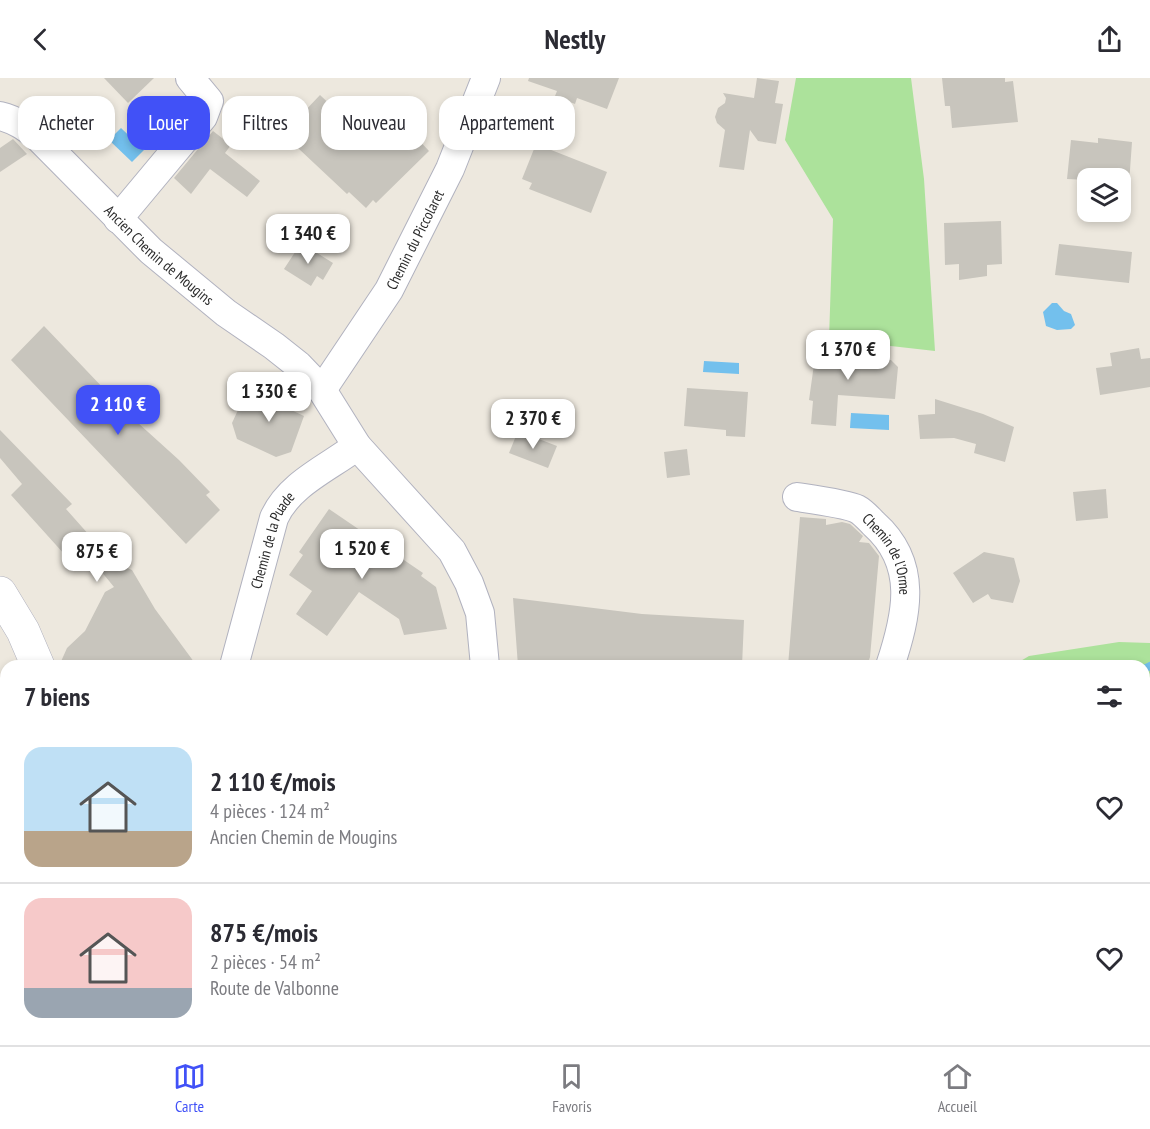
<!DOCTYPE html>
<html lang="fr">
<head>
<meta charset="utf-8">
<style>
	body { margin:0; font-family:"PT Sans Narrow",sans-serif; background:#f2f2f3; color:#2b2b33; height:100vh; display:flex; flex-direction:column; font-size:22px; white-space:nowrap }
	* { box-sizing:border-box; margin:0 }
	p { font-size:20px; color:#7c7c81 }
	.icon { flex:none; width:33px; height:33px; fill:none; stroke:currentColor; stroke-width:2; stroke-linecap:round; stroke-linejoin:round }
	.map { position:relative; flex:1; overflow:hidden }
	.panel { position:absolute; left:0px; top:582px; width:1150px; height:386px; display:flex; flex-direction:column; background:#fff; border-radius:18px 18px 0 0; box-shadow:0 3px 9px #0003 }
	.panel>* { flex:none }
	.banner { position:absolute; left:18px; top:18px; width:600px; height:54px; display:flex; gap:12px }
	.buttons { position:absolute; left:1077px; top:90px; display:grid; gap:12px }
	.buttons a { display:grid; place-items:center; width:54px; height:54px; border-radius:12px; background:#fff; box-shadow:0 3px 9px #0003; font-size:30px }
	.price { position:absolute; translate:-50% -51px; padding:0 14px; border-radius:12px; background:#fff; color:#222; font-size:20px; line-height:39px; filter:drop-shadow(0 2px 3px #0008) }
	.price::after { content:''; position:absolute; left:50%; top:36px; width:18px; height:14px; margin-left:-9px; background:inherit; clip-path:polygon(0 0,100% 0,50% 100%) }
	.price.on { background:#4151f7; color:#fff }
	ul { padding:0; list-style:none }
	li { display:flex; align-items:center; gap:18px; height:150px; padding:0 24px }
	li+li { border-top:2px solid #e1e1e2 }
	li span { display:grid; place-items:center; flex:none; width:168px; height:120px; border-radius:18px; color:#555 }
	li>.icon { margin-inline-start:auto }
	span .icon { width:72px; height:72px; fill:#fffc; stroke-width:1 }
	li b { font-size:26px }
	h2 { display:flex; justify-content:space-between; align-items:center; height:72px; padding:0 24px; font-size:26px }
	.chip { padding:0 21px; border-radius:18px; background:#fff; box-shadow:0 3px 9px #0003; font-size:21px; line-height:54px }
	.chip.on { background:#4151f7; color:#fff }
	header { display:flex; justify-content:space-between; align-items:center; height:78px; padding:0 24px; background:#fff; font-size:27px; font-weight:700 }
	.menu { display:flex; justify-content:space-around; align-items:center; height:84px; border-top:2px solid #e1e1e2; background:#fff; font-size:16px; color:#7c7c81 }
	.menu a { display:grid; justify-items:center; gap:3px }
	.menu .on { color:#4151f7 }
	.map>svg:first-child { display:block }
	.green { fill:#ace29b }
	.water { fill:#73c0ed }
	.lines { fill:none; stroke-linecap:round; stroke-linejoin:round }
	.stream { stroke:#73c0ed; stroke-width:8 }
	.building { fill:#c8c5bd }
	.street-casing { stroke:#b1b2bf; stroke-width:30 }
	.secondary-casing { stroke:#b1b2bf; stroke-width:34 }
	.path { stroke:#c8c8c8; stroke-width:4; stroke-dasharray:4.5 3; stroke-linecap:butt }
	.street { stroke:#fff; stroke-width:28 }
	.secondary { stroke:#fff; stroke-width:33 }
	.labels { text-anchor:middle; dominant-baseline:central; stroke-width:4.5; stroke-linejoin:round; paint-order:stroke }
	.street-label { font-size:15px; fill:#2b2b2b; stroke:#fff }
</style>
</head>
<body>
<header><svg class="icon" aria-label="back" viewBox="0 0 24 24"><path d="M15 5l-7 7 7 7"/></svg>Nestly<svg class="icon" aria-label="share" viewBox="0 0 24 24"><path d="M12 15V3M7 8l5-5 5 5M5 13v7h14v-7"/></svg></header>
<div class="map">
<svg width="1150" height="967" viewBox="0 0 1150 967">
	<rect width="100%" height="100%" fill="#ede8de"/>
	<g class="green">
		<path d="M 796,0 L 911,0 L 924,101 L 935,273 L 829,261 L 833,141 L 785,62 Z"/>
		<path d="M 1119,564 L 1150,565 L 1150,643 L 1145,644 L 1144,588 L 1012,588 L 1029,578 Z"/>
	</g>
	<g class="water">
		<path d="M 121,50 L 144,72 L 132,84 L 109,62 Z"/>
		<path d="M 1052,225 L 1057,225 L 1064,233 L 1071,236 L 1075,247 L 1071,251 L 1057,252 L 1046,248 L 1043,234 Z"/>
		<path d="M 704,283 L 739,285 L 739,296 L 703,294 Z"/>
		<path d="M 851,335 L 889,337 L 889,352 L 850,350 Z"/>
	</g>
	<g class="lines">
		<path class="stream" d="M 1144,591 L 1150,588"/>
	</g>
	<g class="building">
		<path d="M 104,0 L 154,0 L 128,25 Z"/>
		<path d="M 529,0 L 619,0 L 607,31 L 577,20 L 575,26 L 555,18 L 557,13 L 528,3 Z"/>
		<path d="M 757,0 L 779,3 L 775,25 L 783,26 L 776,66 L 758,63 L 750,52 L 744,92 L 719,89 L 725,52 L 717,45 L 715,39 L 718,30 L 725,25 L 726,20 L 723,15 L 754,20 Z"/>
		<path d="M 942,0 L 1005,0 L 1005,4 L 1013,3 L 1018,44 L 952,50 L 950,28 L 945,28 Z"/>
		<path d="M 320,17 L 373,67 L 401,43 L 429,73 L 376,125 L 373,122 L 366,130 L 349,114 L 347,116 L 283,56 Z"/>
		<path d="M 158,34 L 174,48 L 159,66 L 142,50 Z"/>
		<path d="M 213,53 L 231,67 L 225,75 L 260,103 L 247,119 L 210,91 L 191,116 L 174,100 Z"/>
		<path d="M 1098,60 L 1132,64 L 1129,106 L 1120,105 L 1120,100 L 1088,100 L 1088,102 L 1067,101 L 1071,62 L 1098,65 Z"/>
		<path d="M 13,61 L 27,76 L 0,94 L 0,70 Z"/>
		<path d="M 536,66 L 607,94 L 591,135 L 529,111 L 532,105 L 522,101 Z"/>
		<path d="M 1001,143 L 1002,186 L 987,187 L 987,198 L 959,202 L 959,186 L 945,187 L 944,145 Z"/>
		<path d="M 301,165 L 333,185 L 323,202 L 317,198 L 311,208 L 284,191 Z"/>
		<path d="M 1059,166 L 1132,174 L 1129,205 L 1055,197 Z"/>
		<path d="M 44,248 L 127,335 L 179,382 L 210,414 L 206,417 L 220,432 L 186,466 L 11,282 Z"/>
		<path d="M 1139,270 L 1141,281 L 1150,280 L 1150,309 L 1100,317 L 1096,290 L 1112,288 L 1110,275 Z"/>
		<path d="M 816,272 L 875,276 L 875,281 L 891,282 L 898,289 L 895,321 L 838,317 L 836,348 L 811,346 L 813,323 L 809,322 Z"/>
		<path d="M 291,304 L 295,308 L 287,330 L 304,338 L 291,374 L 276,379 L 237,361 L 232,345 L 244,319 L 252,322 L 255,315 L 269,322 Z"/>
		<path d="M 687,310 L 748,314 L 745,359 L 726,358 L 726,352 L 684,348 Z"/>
		<path d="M 935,321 L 983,336 L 1014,349 L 1005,384 L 974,375 L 976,366 L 954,360 L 920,361 L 918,337 L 935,336 Z"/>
		<path d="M 0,352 L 72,426 L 66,431 L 98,467 L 90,474 L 132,492 L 155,531 L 197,588 L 59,588 L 67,570 L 85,553 L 105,514 L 114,509 L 87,476 L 74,487 L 11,417 L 22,406 L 0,380 Z"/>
		<path d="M 518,353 L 557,368 L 548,390 L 509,375 Z"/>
		<path d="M 687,371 L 690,397 L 667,400 L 664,374 Z"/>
		<path d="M 1106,411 L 1108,440 L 1076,443 L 1073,414 Z"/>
		<path d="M 329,431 L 423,495 L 421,498 L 436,509 L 447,551 L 404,557 L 399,541 L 359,514 L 327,558 L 296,536 L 312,513 L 289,497 L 303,477 L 299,474 Z"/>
		<path d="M 800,439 L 826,441 L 826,447 L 842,444 L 850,446 L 863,458 L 859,464 L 869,465 L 879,478 L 870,579 L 867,588 L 788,588 Z"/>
		<path d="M 984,474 L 1014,480 L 1020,503 L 1013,525 L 991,521 L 988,516 L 973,525 L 953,495 Z"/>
		<path d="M 513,520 L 642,536 L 744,542 L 742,588 L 518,588 Z"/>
	</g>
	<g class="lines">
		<defs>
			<g id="street">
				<path id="s1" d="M 0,38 C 16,42 26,49 38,59 L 151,173 L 226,235 L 274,268 L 298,287 L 322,312 L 357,368 L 452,473 L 469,505 L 480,535 L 485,588"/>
				<path d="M 118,141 L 203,39 L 209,23 L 190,0"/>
				<path id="s2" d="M 322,312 L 389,212 L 450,91 L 486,0"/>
				<path id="s3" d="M 797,419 C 810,421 847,426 857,431 C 863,434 869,441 874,446 C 919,486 907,537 890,588"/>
				<path id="s4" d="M 234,588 L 274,440 C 289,406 328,390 357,368"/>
				<path d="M 0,918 L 6,909"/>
				<path d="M 1144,952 L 1150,942"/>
			</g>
			<g id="secondary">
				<path d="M 0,515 L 23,553 L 38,588"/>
				<path d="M 771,962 L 778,967"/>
				<path d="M 573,967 L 577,962"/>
			</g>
		</defs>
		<use href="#street" class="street-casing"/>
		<use href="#secondary" class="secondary-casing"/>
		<path class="path" d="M 295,967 L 309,962"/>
		<use href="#street" class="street"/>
		<use href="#secondary" class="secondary"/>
	</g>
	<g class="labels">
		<g class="street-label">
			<text stroke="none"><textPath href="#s2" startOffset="177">Chemin du Piccolaret</textPath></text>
			<text stroke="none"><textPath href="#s1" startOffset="213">Ancien Chemin de Mougins</textPath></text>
			<text stroke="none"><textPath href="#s4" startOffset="132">Chemin de la Puade</textPath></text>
			<text stroke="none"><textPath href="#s3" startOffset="118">Chemin de l'Orme</textPath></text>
		</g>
	</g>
</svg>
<div class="buttons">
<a><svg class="icon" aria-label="layers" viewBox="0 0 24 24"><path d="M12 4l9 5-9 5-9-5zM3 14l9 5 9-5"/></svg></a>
</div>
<b class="price" style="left:308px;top:187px">1 340 €</b>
<b class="price" style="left:848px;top:303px">1 370 €</b>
<b class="price" style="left:269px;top:345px">1 330 €</b>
<b class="price on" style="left:118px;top:358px">2 110 €</b>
<b class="price" style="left:533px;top:372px">2 370 €</b>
<b class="price" style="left:362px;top:502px">1 520 €</b>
<b class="price" style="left:97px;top:505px">875 €</b>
<div class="banner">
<a class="chip">Acheter</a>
<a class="chip on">Louer</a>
<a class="chip">Filtres</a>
<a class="chip">Nouveau</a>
<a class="chip">Appartement</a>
</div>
<section class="panel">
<h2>7 biens<svg class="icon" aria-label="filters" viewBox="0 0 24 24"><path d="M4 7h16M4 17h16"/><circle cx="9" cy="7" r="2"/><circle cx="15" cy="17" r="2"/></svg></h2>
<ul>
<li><span style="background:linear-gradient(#bfe0f5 70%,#b9a48a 0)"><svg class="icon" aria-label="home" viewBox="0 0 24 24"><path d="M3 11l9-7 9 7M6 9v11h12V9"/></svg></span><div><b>2 110 €/mois</b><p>4 pièces · 124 m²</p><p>Ancien Chemin de Mougins</p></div><svg class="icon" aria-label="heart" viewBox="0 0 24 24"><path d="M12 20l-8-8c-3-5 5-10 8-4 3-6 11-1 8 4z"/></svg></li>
<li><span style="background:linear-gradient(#f6c9c9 75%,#9aa5b1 0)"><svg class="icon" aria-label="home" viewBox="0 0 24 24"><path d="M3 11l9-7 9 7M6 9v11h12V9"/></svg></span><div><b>875 €/mois</b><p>2 pièces · 54 m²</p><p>Route de Valbonne</p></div><svg class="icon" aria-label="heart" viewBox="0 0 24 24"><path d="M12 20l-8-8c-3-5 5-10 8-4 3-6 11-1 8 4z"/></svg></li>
</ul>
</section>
</div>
<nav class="menu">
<a class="on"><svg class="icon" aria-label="map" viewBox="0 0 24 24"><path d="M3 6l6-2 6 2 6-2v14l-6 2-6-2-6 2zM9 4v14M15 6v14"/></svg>Carte</a>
<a><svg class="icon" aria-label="saved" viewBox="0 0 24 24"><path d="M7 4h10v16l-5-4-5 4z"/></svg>Favoris</a>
<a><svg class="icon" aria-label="home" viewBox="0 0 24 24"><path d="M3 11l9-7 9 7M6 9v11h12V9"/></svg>Accueil</a>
</nav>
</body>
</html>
